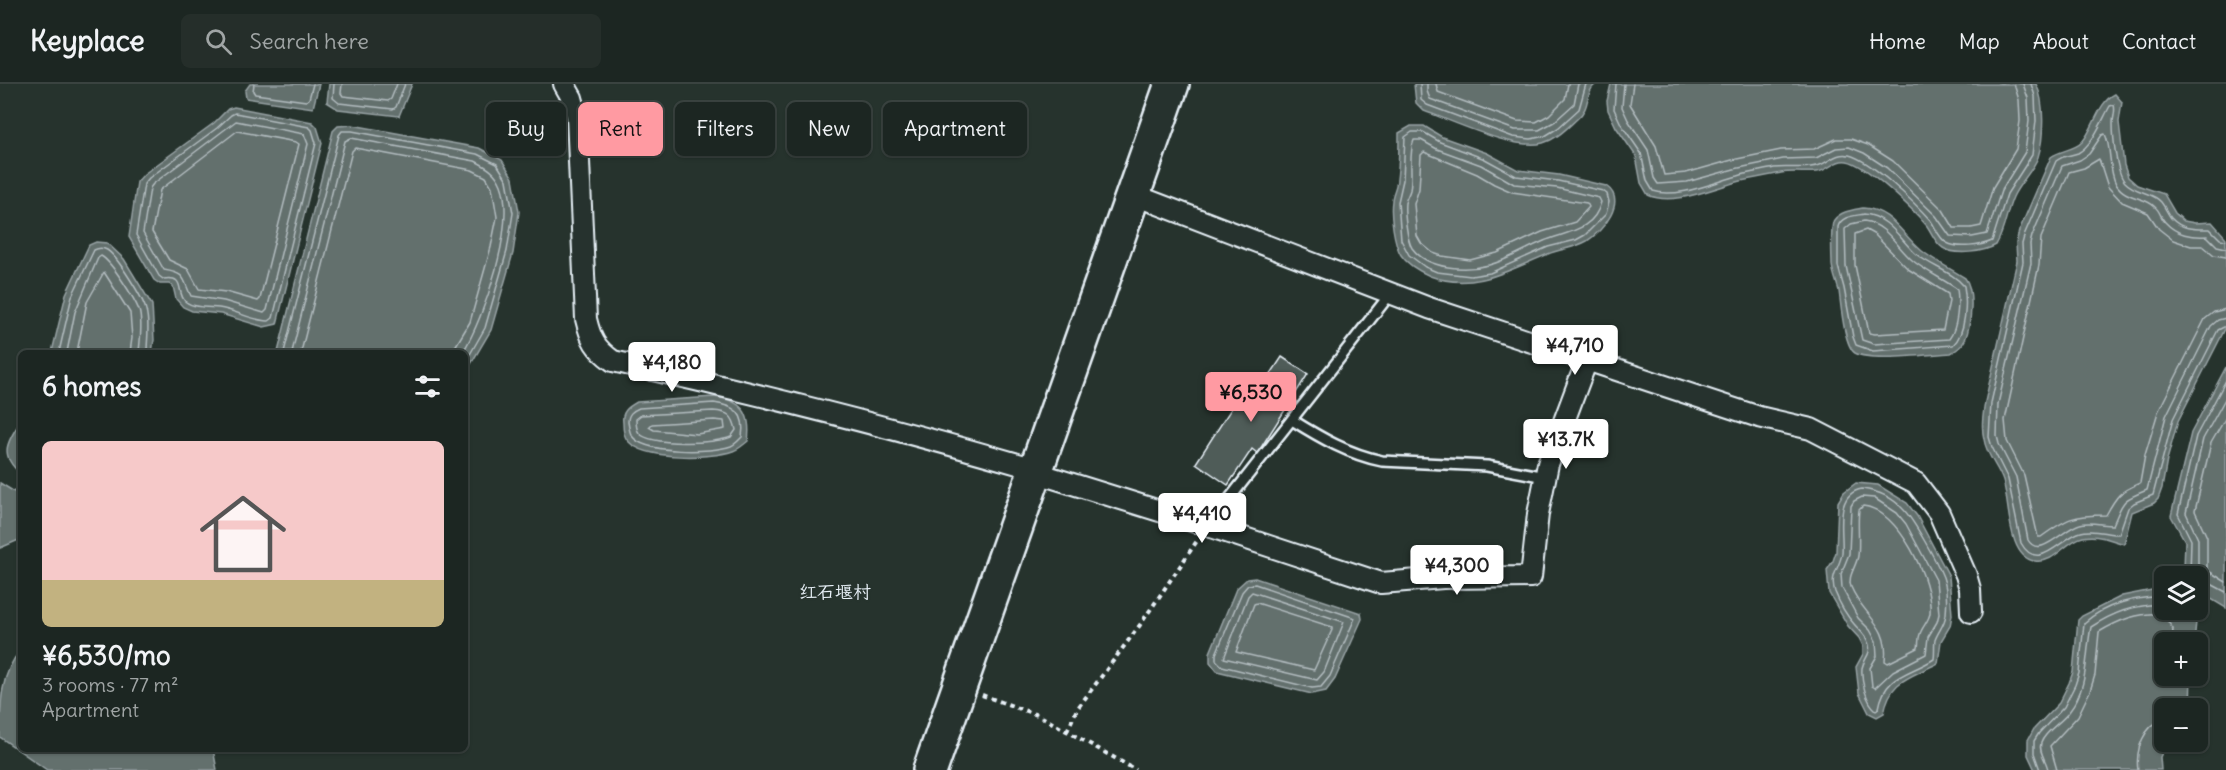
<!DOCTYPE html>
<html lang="en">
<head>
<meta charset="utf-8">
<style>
	body { margin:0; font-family:Delius,"LXGW WenKai TC",sans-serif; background:#252e2a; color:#f1f3f6; height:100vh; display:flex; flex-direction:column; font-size:22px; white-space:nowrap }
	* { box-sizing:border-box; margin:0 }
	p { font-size:20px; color:#a0a5a5 }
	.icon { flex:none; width:33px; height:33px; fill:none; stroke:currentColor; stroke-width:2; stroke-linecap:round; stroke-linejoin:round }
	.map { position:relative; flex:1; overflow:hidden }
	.panel { position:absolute; left:18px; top:266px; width:450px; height:402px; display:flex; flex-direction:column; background:#1c2622; border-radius:9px; box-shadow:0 2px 4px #0004,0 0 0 2px #3a4340 }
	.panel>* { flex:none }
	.hud { position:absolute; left:486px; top:18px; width:570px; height:54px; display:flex; gap:12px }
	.fabs { position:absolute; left:2154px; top:482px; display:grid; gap:12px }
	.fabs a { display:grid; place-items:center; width:54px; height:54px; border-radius:9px; background:#1c2622; box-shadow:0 2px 4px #0004,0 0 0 2px #3a4340; font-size:30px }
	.price { position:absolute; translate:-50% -51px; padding:0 14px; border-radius:6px; background:#fff; color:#222; font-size:20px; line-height:39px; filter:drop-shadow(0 2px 3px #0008) }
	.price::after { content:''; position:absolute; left:50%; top:36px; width:18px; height:14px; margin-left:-9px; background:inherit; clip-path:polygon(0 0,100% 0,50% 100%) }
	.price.active { background:#ff9aa2; color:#111 }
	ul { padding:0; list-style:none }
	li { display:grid; align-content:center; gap:12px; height:318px; padding:0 24px }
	li span { display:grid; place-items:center; height:186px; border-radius:9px; color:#555 }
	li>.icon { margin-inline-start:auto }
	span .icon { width:108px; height:108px; fill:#fffc; stroke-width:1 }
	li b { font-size:26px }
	h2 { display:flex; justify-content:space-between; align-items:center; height:72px; padding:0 24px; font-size:26px }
	.pill { padding:0 21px; border-radius:9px; background:#1c2622; box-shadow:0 2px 4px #0004,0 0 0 2px #3a4340; font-size:21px; line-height:54px }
	.pill.active { background:#ff9aa2; color:#111 }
	header { display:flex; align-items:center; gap:36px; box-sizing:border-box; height:84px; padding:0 30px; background:#1c2622; border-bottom:2px solid #3a4340 }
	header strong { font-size:28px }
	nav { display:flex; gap:33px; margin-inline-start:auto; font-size:21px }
	.search { width:420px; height:54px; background:#252e2a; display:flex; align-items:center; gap:15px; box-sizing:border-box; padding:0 21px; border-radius:9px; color:#a0a5a5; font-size:22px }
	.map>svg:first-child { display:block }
	.water { fill:#636f6d; stroke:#98a3a5; stroke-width:1.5 }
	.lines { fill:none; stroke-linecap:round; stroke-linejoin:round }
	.shore { stroke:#b3bdc0; stroke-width:1.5 }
	.building { fill:#505c59; stroke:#e8f1f8; stroke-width:1.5 }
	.lane-casing { stroke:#e8f1f8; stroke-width:14 }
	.street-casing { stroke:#e8f1f8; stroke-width:24 }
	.highway-casing { stroke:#e8f1f8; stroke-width:38 }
	.path { stroke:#e8f1f8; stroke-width:4; stroke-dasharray:4.5 4.5; stroke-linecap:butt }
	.lane { stroke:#26332d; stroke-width:9 }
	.street { stroke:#26332d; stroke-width:20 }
	.highway { stroke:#26332d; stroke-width:33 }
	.labels { text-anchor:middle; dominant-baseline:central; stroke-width:4.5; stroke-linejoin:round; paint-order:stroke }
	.quarter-label { font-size:18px; fill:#e8f1f8; stroke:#26332d }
</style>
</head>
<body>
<header>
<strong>Keyplace</strong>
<div class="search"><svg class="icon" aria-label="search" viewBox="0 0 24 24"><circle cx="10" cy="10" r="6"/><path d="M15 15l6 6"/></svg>Search here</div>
<nav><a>Home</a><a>Map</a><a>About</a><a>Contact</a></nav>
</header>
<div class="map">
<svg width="2226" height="686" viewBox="0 0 2226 686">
	<rect width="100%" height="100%" fill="#26332d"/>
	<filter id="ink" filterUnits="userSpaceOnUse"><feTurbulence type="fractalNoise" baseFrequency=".0167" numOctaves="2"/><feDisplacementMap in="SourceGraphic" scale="12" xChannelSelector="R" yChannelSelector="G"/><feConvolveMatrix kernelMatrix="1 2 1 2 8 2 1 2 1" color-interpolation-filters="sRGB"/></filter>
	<g filter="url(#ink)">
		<g class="water">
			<path d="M 250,0 L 319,0 L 313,24 L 246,14 L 245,7 Z"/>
			<path d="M 329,0 L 412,0 L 399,32 L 338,25 L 327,18 Z"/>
			<path d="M 1414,0 L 1596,0 C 1584,9 1592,22 1577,35 C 1567,44 1557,55 1543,59 C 1515,67 1453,37 1424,27 L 1416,19 Z"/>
			<path d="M 1611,0 L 2036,0 C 2045,17 2044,54 2038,73 C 2033,87 2019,99 2013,113 C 2006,129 2005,146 1996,161 C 1984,168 1956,172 1943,164 C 1935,159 1932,149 1927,142 C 1914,126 1866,80 1847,77 C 1835,75 1828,87 1817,88 C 1805,89 1793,87 1781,89 C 1768,92 1754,94 1741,97 C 1715,103 1674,123 1648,111 L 1641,99 L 1636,72 L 1616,43 L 1608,26 L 1607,17 Z"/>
			<path d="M 2115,10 L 2122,18 L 2119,38 L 2124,81 L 2128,93 L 2137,101 L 2164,110 L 2175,129 L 2184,137 L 2195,139 L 2212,138 L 2226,154 L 2226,243 L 2178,337 L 2167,376 L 2162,404 L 2158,415 L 2154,419 L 2132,428 L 2124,460 C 2112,456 2097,450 2083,453 C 2065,457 2055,480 2035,477 C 2007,474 2010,418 2003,397 C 1998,382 1986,371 1984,355 C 1981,343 1983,331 1985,318 L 2017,177 L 2016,159 L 2019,147 L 2051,73 C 2060,66 2075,66 2082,58 C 2094,45 2098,18 2115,10 Z"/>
			<path d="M 234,23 L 312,38 L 317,43 L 322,59 L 277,240 L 264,243 L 221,230 L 192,227 L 183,223 L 176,215 L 173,202 L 170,200 L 160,200 L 154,196 L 129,153 L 137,98 L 144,90 L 214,39 L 228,25 Z"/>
			<path d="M 352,41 L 479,64 L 502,76 L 513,94 L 519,128 L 513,169 L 491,246 L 465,290 L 465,268 L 278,268 L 333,47 L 338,42 Z"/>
			<path d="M 1411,42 L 1424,42 L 1442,53 L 1487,69 L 1518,86 L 1559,91 L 1606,102 C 1628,117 1603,147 1587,157 C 1575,164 1561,165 1548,170 C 1509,186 1474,208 1430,192 C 1421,188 1407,180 1401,171 C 1394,160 1390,130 1392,117 C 1392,110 1397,103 1397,95 C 1399,80 1399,65 1399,49 Z"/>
			<path d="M 1863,124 C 1891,125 1902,151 1922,167 C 1935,177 1951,185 1965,194 C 1975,207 1971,241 1965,256 C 1962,262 1957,266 1951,269 C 1930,270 1871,278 1855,269 C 1844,262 1841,221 1839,207 C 1837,199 1833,190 1832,181 C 1832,172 1830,141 1834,136 C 1841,127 1853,126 1863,124 Z"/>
			<path d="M 96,158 L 107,159 L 124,175 L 152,221 L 154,256 L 152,268 L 52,268 L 66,210 L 89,161 Z"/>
			<path d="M 2226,283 L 2226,524 L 2198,507 L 2198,492 L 2185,492 L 2184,485 L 2185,457 L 2171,432 L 2191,349 Z"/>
			<path d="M 714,313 C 741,316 752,328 748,357 C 743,361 739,365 733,367 C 710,375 645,376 628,357 C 624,353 623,345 623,339 C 621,328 628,323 637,318 Z"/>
			<path d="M 21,337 L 21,390 C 0,372 5,360 21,337 Z"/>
			<path d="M 0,399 L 21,412 L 21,455 L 0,464 Z"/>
			<path d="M 1856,399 L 1878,401 L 1907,419 L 1917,432 L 1949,492 L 1952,531 L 1950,542 L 1941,557 L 1938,579 C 1910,594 1890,595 1884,629 L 1877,633 L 1869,629 L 1859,609 L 1856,583 L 1863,570 L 1863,562 L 1859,554 L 1848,542 L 1829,509 L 1827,486 L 1833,477 L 1836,468 L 1838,418 L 1844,408 Z"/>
			<path d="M 1255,494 L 1361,529 L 1362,535 L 1335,595 L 1326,607 L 1312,610 L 1217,587 L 1210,578 L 1210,569 L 1236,505 L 1247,495 Z"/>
			<path d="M 2152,506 L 2164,507 L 2164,525 L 2185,525 L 2196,538 L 2194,558 L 2164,558 L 2164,591 L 2191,591 L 2190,624 L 2164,624 L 2164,657 L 2168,657 L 2160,673 L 2161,686 L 2035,686 L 2028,671 L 2028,656 L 2034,645 L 2059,619 L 2069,599 L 2073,588 L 2078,536 L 2082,532 L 2122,512 Z"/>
			<path d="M 21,566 L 21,664 L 213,665 L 217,686 L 47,686 L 0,653 C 0,622 0,589 21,566 Z"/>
		</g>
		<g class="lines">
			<g class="shore">
				<path d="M 254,0 L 253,7 L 255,10 L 306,17 L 309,15 L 313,0"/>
				<path d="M 334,0 L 333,14 L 339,19 L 393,25 L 396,23 L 405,0"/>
				<path d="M 342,0 L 341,9 L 343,12 L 388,17 L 391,15 L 397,0"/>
				<path d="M 1420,0 L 1421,16 L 1427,21 L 1513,53 L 1531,55 L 1545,52 L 1558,44 L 1579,25 L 1586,0"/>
				<path d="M 1427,0 L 1427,7 L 1430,15 L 1515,46 L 1539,46 L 1554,38 L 1574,20 L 1578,0"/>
				<path d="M 1436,0 L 1438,8 L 1517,37 L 1536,38 L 1549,31 L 1565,15 L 1568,0"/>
				<path d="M 1616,0 L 1614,25 L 1621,40 L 1641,69 L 1647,97 L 1653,107 C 1677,115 1715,98 1738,92 C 1750,88 1762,87 1774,84 C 1788,82 1806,86 1820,81 C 1830,77 1837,68 1849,71 C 1872,77 1915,119 1931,137 C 1936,144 1939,155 1947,159 C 1958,165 1981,162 1992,157 L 2007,110 L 2032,71 L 2036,37 L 2035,12 L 2031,0"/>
				<path d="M 1624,0 L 1622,23 L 1628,36 L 1648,66 L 1654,94 L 1658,100 L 1687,98 L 1734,85 L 1783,75 L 1816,74 L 1836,64 L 1849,63 L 1864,69 L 1887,84 L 1936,132 L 1950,152 L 1972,153 L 1987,150 L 2001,107 L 2025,68 L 2029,37 L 2028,14 L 2023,0"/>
				<path d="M 1633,0 L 1630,20 L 1656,62 L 1664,91 L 1686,89 L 1732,76 L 1781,66 L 1814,65 L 1836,55 L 1851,55 L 1868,61 L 1893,77 L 1943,126 L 1954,144 L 1971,144 L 1981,142 L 1993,103 L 2016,65 L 2020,37 L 2019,16 L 2014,0"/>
				<path d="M 235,29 L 309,43 L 312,46 L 316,59 L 273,234 L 269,237 C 252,237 235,226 219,224 C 209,223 194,224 186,218 C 175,209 187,191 163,195 L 159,192 L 136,151 L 144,100 L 149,94 L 217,44 L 231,31 Z"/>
				<path d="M 236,37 L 304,50 L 308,60 L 267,226 L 264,229 L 224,217 L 191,212 C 182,194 187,190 164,186 L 143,149 L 150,104 L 153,100 Z"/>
				<path d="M 237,47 L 296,58 L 299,60 L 260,215 L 258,217 L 226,208 L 199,205 L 188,185 L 169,176 L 152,148 L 160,106 Z"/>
				<path d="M 1412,48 L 1423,48 L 1440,58 L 1485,75 L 1516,92 L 1558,97 L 1603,107 L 1607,110 L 1609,118 L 1606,130 L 1585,151 L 1576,156 L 1548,163 L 1490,189 L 1471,192 L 1437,188 L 1425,183 L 1409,171 L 1401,156 L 1398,118 L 1403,96 L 1405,53 Z"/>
				<path d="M 1414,56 L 1421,56 L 1437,65 L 1481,81 L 1514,100 L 1557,104 L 1599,114 L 1601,118 C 1594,147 1566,148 1544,157 C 1525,165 1508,176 1489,181 C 1466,187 1428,186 1412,164 C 1407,156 1404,128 1405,119 C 1406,114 1409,110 1410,106 C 1413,90 1408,71 1414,56 Z"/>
				<path d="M 1424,68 L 1477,90 L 1494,100 L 1512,108 L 1587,119 L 1589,123 L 1575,138 L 1542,148 L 1497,169 L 1470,176 L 1442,172 L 1433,169 L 1421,159 L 1417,152 L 1414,120 L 1419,105 L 1421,71 Z"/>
				<path d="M 1864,130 C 1888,132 1900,155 1916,170 C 1930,182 1953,188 1964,202 C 1967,219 1966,249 1953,261 L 1873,267 L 1856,261 L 1853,253 L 1844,204 L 1838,182 L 1838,143 C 1841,132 1854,132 1864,130 Z"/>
				<path d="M 1864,137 C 1886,140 1897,163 1912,176 C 1925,187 1943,195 1957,205 C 1959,218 1958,244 1949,255 L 1874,260 L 1862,256 L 1846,182 L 1845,145 L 1851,140 Z"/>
				<path d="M 1866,146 L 1875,151 L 1908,185 L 1948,210 L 1949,217 L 1943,246 L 1875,250 L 1869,249 L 1855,181 L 1855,150 Z"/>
				<path d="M 2226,156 L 2220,155 L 2210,145 C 2195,145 2182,146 2171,134 C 2167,129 2165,123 2161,118 C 2153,108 2135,109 2125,98 C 2116,89 2113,52 2113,39 C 2113,32 2116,28 2114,21 L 2110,22 C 2102,36 2093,61 2078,69 C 2070,72 2063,71 2056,77 L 2025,149 L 2022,160 L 2023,178 L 1991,319 L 1989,353 L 1992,363 L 2008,395 L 2021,459 C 2038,490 2061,453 2081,448 C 2094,444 2108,451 2119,450 L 2128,424 L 2134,419 L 2153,411 L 2173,335 L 2218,246 L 2226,242"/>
				<path d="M 2226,164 L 2217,162 L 2207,152 C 2191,153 2177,151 2165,138 C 2161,134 2160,127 2155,123 C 2145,112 2126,116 2116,100 C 2108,85 2112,65 2105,50 L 2102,51 L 2089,70 L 2080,76 L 2062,82 L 2032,152 L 2030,160 L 2031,179 L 1998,320 L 1997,352 L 1999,360 L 2016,393 L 2028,456 C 2039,476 2064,444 2080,440 C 2090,437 2102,441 2113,441 C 2124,416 2120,417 2147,406 L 2166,332 L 2211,242 L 2218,236 L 2226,234"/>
				<path d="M 2226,173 L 2214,171 L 2203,162 L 2191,162 L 2173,156 L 2159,145 L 2148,129 L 2122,118 L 2108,103 L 2099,75 L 2084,84 L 2069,88 L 2041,154 L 2039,181 L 2005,336 L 2007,357 L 2024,391 L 2038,453 L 2041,453 C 2067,434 2073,431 2106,431 C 2117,411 2119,408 2140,399 L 2145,371 L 2158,328 L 2205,235 L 2214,228 L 2226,225"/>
				<path d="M 59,268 L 72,212 L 94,166 C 98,164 102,163 107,166 C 117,172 143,214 146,226 C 150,240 147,254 147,268"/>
				<path d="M 67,268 L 75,228 L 98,174 L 101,172 C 112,178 134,214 139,226 C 143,239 140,255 139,268"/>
				<path d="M 77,268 L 87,218 L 104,188 L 130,229 L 132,254 L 130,268"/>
				<path d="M 284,268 L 339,51 L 342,47 L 352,47 L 477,70 L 497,80 L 507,96 L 513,129 L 507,167 L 485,244 L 465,279"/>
				<path d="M 292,268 L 345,57 L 351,54 L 475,77 C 487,83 496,88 501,101 C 516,140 484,234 463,268"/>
				<path d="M 301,268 L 352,67 L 355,64 L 472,86 L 486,93 L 492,103 L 497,133 L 491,163 L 470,238 L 452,268"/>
				<path d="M 2226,313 L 2203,355 L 2186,429 L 2198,455 L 2198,493 L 2226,508"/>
				<path d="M 714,319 C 735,322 746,329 742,353 C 739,356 736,360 731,362 C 712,369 644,370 632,352 C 629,348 629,342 628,338 C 628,330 632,327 639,324 Z"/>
				<path d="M 713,327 C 728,328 733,331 736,346 L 731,353 C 715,360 651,362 639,349 C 636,345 636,340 636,335 L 641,331 Z"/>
				<path d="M 2226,333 L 2211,359 L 2195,427 L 2207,453 L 2207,486 L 2226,498"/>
				<path d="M 714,336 L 724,337 L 725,345 L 697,350 L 654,346 L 649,343 L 652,340 Z"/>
				<path d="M 1862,405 C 1878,407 1892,413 1903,425 C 1914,436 1937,478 1943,493 C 1947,504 1947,519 1946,530 C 1945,541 1938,547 1935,556 C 1934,562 1935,569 1934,575 C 1909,591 1885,590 1879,624 L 1876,626 C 1866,618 1861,597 1862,584 C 1864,574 1873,569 1868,558 C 1865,550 1859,546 1854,540 C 1847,532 1839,518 1835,508 C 1829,491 1840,484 1842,469 C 1844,449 1833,410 1862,405 Z"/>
				<path d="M 1862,413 L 1874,414 L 1897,429 L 1906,440 L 1936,496 L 1939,530 L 1937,538 L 1928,553 L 1926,570 L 1893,587 L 1875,604 L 1872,602 L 1870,584 L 1877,572 L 1876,557 L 1870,546 L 1858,534 L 1842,504 L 1841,490 L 1849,470 L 1851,422 L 1854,417 Z"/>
				<path d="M 1863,422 C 1898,425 1933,497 1930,529 C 1929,537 1922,543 1920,550 C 1918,555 1919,559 1918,564 L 1888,579 L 1885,577 C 1890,541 1863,532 1851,503 C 1847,493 1856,483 1858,472 C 1860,457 1857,441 1859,426 Z"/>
				<path d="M 2190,492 L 2191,456 L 2178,430 L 2196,352 L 2226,296"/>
				<path d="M 1255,500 L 1355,534 L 1330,592 L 1321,603 L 1312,604 L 1222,582 L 1216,576 L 1216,570 L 1242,508 L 1248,501 Z"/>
				<path d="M 1252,508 L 1344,538 L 1324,588 L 1317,596 L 1224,574 L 1248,512 Z"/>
				<path d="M 1257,519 L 1332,543 L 1332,546 L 1314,586 L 1236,568 L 1254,520 Z"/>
				<path d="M 2040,686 L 2034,669 L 2034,657 L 2039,649 L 2064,623 L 2075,601 L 2079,589 L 2084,539 C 2105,520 2137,512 2164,513"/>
				<path d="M 2048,686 C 2047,677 2038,668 2041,659 C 2045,647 2062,638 2069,628 C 2089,603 2085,572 2091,543 C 2114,528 2137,519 2164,521"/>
				<path d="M 2057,686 L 2050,662 L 2078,632 L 2090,607 L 2095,591 L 2099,548 C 2119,536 2139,528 2163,530 L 2173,545 L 2172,558"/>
				<path d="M 2138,686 C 2135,666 2144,641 2164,635"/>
			</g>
		</g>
		<path class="building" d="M 1282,273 L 1308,290 L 1262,362 L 1257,369 L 1252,365 L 1228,401 L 1196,379 L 1238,314 L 1250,322 Z"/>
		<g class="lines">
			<defs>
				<g id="lane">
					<path d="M 1292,336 C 1321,354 1348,370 1382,377 L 1487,382 L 1545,393"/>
					<path d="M 1208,442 L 1391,209"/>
				</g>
				<g id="street">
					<path d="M 564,0 L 572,14 L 577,32 L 586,235 C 591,256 595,264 613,277 C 755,309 895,344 1035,385"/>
					<path d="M 1132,110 L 1429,224 L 1759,333 L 1811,345 L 1916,399 L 1939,429 L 1966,491 L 1970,505 L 1971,528"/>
					<path d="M 1034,388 L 1208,442 L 1381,499 L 1443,494 L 1531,493 L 1538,430 L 1548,380 L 1587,276"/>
				</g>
				<path id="highway" d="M 930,686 L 1172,0"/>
			</defs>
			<use href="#lane" class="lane-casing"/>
			<use href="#street" class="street-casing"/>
			<use href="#highway" class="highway-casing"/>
			<g class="path">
				<path d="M 982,611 L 1040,632 L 1136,686"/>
				<path d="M 1067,647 L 1077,625 L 1140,541 L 1197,457"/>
			</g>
			<use href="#lane" class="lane"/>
			<use href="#street" class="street"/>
			<use href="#highway" class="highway"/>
		</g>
	</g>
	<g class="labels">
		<g class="quarter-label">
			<text x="835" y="507">红石堰村</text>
		</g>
	</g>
</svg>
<div class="fabs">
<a><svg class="icon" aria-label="layers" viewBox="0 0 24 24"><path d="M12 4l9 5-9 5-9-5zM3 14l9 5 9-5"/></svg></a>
<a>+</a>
<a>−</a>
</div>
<b class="price" style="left:1575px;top:292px">¥4,710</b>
<b class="price" style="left:672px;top:309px">¥4,180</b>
<b class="price active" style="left:1251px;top:339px">¥6,530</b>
<b class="price" style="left:1566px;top:386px">¥13.7K</b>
<b class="price" style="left:1202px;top:460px">¥4,410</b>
<b class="price" style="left:1457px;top:512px">¥4,300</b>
<div class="hud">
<a class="pill">Buy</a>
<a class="pill active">Rent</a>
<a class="pill">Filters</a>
<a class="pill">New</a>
<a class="pill">Apartment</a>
</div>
<section class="panel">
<h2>6 homes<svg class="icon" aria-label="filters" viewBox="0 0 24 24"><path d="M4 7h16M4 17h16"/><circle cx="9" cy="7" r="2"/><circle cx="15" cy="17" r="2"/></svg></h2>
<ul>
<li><span style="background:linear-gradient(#f6c9c9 75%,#c2b280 0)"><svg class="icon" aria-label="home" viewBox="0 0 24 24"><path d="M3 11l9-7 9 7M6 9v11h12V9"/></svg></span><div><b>¥6,530/mo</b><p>3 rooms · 77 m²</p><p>Apartment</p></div></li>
</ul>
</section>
</div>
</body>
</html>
